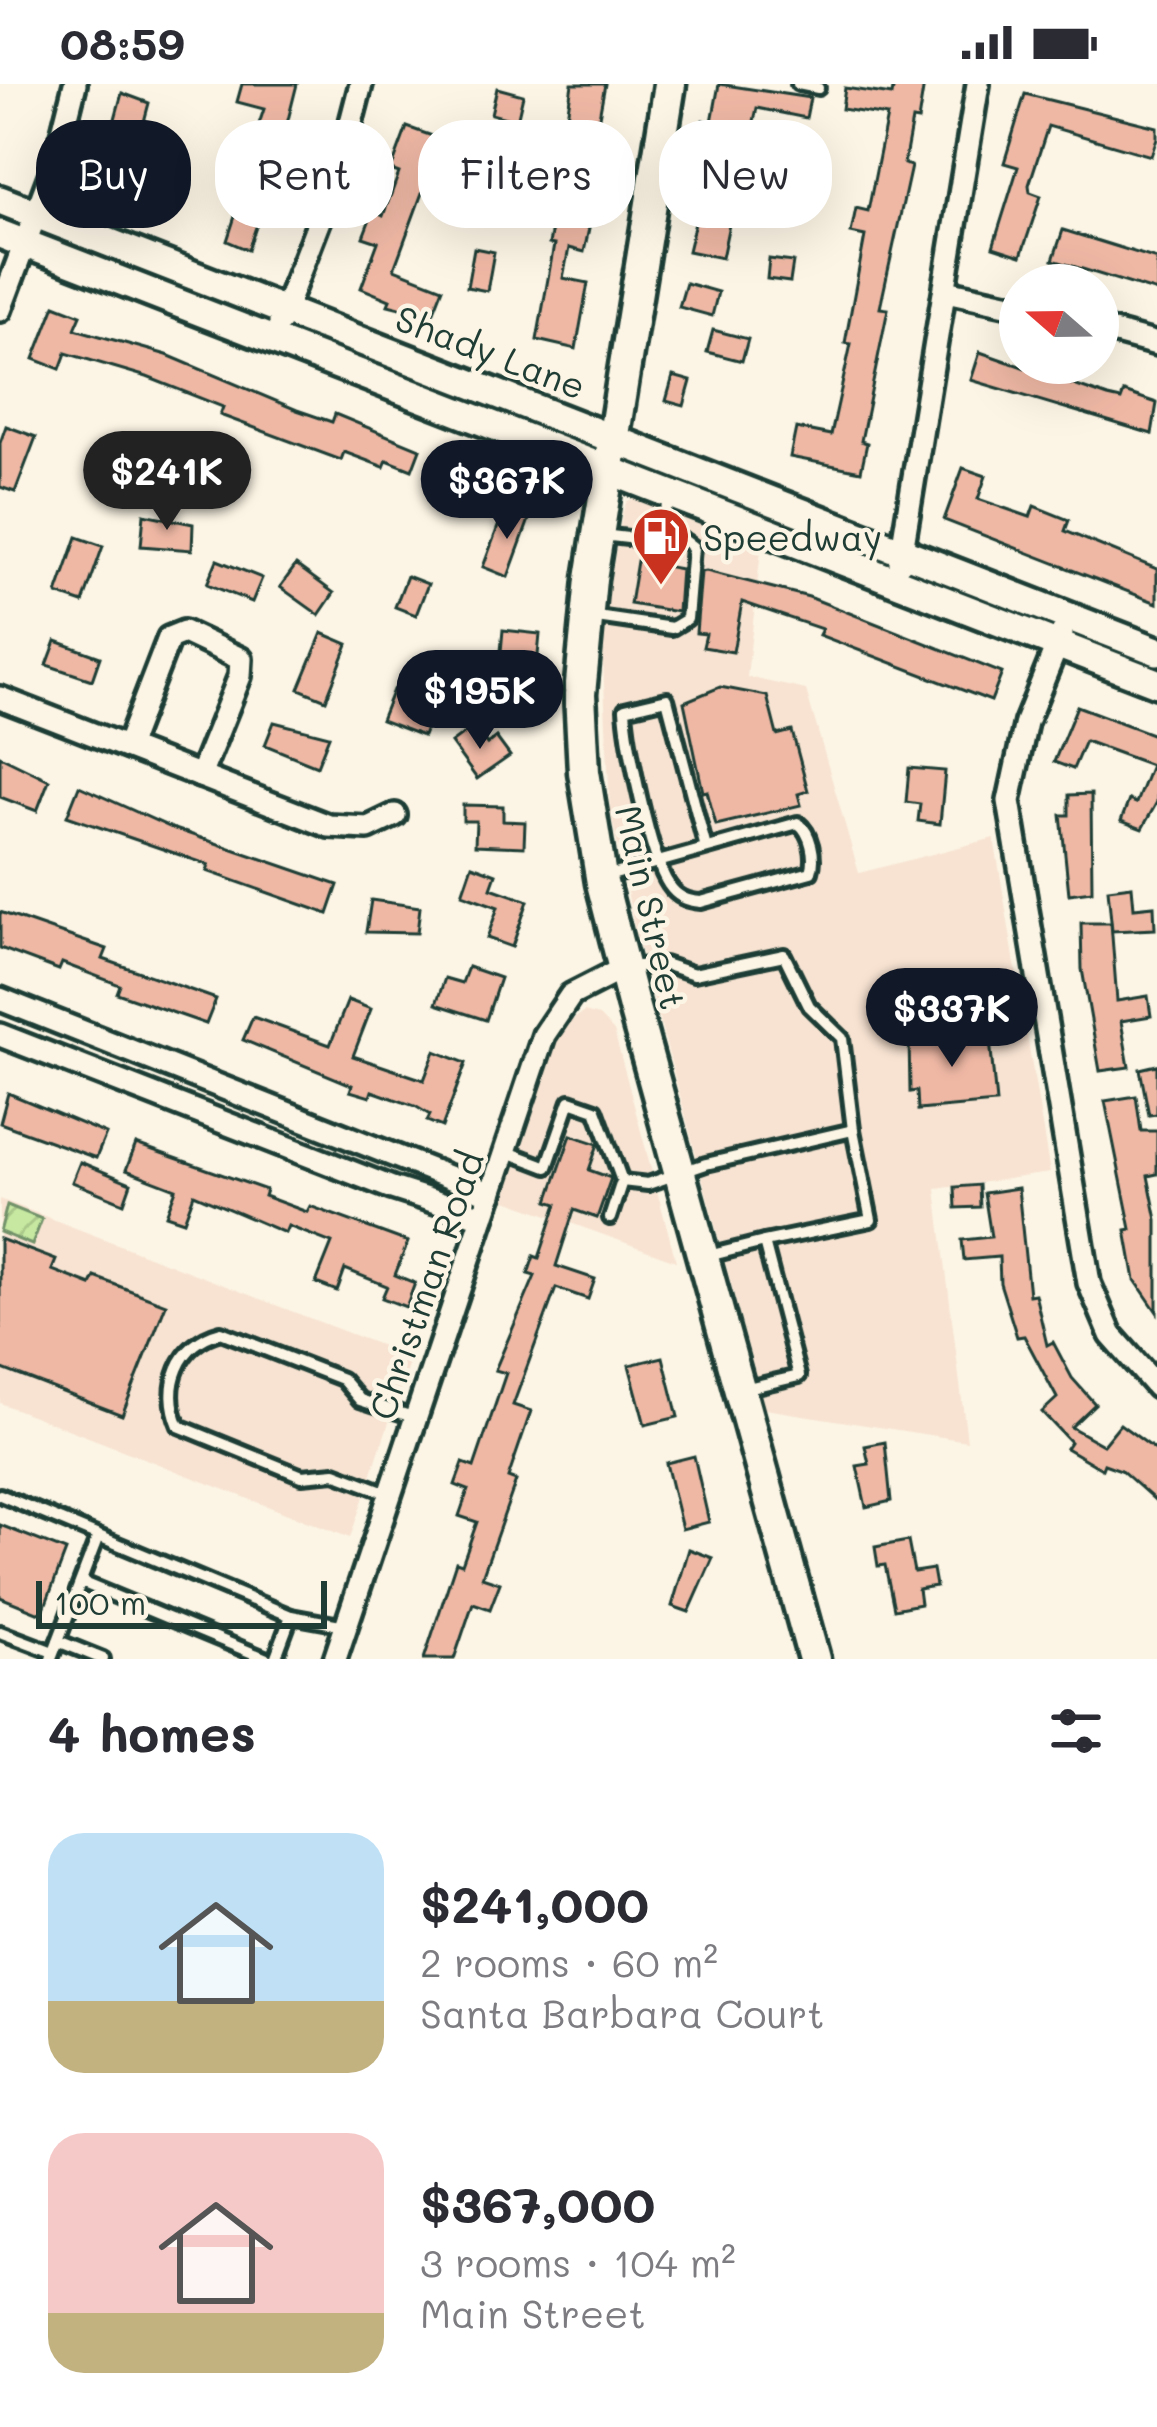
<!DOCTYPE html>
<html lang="en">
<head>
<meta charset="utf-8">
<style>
	body { margin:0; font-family:Mali,sans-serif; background:#f2f2f3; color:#2b2b33; height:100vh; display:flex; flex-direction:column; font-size:45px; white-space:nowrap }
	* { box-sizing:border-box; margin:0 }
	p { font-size:39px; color:#7c7c81 }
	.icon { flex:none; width:66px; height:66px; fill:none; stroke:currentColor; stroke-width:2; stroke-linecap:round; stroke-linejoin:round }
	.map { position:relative; height:1575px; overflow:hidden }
	.side { display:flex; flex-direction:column; background:#fff; flex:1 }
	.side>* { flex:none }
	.guide { position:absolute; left:36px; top:36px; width:1086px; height:108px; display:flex; gap:24px }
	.needle { width:78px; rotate:290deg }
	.tools { position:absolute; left:999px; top:180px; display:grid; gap:24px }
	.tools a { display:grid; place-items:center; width:120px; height:120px; border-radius:50%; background:#fff; box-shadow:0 12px 48px #0002; font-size:60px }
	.scale { position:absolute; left:36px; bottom:30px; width:291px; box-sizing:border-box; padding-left:12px; border:6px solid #1f3d34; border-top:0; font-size:33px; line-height:42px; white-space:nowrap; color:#1f3d34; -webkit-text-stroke:9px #fcf5e5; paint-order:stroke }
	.price { position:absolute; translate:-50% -102px; padding:0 27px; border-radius:42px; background:#111827; color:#fff; font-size:39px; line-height:78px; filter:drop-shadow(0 3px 6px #0008) }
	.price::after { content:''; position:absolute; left:50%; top:72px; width:36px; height:27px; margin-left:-18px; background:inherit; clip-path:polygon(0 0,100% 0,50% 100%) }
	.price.on { background:#222; color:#fff }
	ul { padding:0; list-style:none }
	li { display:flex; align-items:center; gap:36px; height:300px; padding:0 48px }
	li span { display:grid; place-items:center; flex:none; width:336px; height:240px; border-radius:36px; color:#555 }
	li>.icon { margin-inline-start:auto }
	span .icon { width:144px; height:144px; fill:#fffc; stroke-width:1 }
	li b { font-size:51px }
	h2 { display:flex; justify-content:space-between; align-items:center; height:144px; padding:0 48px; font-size:51px }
	.pill { padding:0 42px; border-radius:48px; background:#fff; box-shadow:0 12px 48px #0002; font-size:42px; line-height:108px }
	.pill.on { background:#111827; color:#fff }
	.status { display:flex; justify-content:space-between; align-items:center; height:84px; padding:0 60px; background:#fff; direction:ltr }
	.status svg { height:33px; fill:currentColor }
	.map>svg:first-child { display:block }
	.built { fill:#f8e3d2 }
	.garden { fill:url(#garden-furrows); stroke:#72926a; stroke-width:3 }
	.building { fill:#efb8a5; stroke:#1f3d34; stroke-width:3 }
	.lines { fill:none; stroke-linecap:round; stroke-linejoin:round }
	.service-casing { stroke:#1f3d34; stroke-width:20 }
	.minor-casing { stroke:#1f3d34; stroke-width:30 }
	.tertiary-casing { stroke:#1f3d34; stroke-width:36 }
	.secondary-casing { stroke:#1f3d34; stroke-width:39 }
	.service { stroke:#fcf5e5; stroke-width:10 }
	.minor { stroke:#fcf5e5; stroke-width:21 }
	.tertiary { stroke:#fcf5e5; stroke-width:27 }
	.secondary { stroke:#fcf5e5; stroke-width:30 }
	.labels { text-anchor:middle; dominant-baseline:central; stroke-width:9; stroke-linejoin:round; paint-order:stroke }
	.street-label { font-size:36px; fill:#1f3d34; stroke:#fcf5e5 }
	.poi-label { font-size:36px; fill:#1f3d34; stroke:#fcf5e5; text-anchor:start }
</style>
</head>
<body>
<div class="status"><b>08:59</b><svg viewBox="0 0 49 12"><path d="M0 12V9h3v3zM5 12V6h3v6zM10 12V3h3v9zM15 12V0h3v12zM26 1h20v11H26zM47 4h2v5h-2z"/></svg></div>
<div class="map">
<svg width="1157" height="1575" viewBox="0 0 1157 1575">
	<defs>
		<pattern id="garden-furrows" width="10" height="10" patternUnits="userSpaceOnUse" patternTransform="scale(3)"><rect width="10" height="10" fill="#c6e8a0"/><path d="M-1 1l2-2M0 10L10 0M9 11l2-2" fill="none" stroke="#aac88a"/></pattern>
	</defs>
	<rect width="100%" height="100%" fill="#fcf5e5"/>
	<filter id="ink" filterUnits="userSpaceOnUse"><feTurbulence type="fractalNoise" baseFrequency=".00833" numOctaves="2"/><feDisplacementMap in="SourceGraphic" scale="24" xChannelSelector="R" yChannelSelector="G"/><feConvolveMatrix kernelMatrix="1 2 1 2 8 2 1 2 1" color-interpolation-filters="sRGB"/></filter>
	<g filter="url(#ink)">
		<g class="built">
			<path d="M 643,412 L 762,457 L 747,593 L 806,606 L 859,789 L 994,754 L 1050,1089 L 936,1105 L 967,1357 L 765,1325 L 635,846 L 610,725 L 603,578 L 607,515 L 623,427 L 627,417 Z"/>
			<path d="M 584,928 L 599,932 L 614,947 L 676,1177 L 501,1114 L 553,960 L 562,943 Z"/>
			<path d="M 0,1115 L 411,1273 L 350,1454 L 0,1319 Z"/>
		</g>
		<path class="garden" d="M 7,1121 L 42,1135 L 32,1161 L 0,1148 Z"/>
		<g class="building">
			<path d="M 242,0 L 297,0 L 286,44 L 290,45 L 248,166 L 227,157 L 250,86 L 229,79 L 239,50 L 254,55 L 264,25 L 237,18 Z"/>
			<path d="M 572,0 L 605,0 L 579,141 L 589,144 L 584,168 L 569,164 L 563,194 L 588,199 L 576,265 L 537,256 L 554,161 L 549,160 L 552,144 L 519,137 L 525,111 L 554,117 Z"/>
			<path d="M 719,0 L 810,14 L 806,34 L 757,24 L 745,76 L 696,65 L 703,36 L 712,38 Z"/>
			<path d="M 894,0 L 924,0 L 918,37 L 912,36 L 904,80 L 911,82 L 880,224 L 888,225 L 861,357 L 867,359 L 861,387 L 790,373 L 796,344 L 831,351 L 851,260 L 845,259 L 865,152 L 851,149 L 856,124 L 868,127 L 887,32 L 842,25 L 845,4 L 892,11 Z"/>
			<path d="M 497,4 L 523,11 L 517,37 L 491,30 Z"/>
			<path d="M 122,9 L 149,19 L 140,53 L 112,46 Z"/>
			<path d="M 1025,10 L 1157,43 L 1157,54 L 1151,72 L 1048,42 L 1029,101 L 1030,108 L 1041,112 L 1021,172 L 993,163 L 1018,83 L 1004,79 Z"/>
			<path d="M 407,43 L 438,54 L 432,70 L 447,76 L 440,94 L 429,90 L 394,185 L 443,204 L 432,232 L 388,221 L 390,216 L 361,204 L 378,158 L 363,153 L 373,127 L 383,132 L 399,89 L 391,86 Z"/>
			<path d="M 110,82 L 171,106 L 163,128 L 100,107 Z"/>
			<path d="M 704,101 L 736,106 L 722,174 L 688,167 Z"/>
			<path d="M 1063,146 L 1157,175 L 1157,208 L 1053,176 Z"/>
			<path d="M 474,164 L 494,168 L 487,207 L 467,203 Z"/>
			<path d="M 769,175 L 793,178 L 790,198 L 767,195 Z"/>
			<path d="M 686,199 L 718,208 L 712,232 L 679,223 Z"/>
			<path d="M 55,221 L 81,231 L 75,245 L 167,271 L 297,326 L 332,338 L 335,330 L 420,365 L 412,386 L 387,376 L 384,383 L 344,368 L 341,376 L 220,331 L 223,323 L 147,293 L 66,269 L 60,285 L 34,275 Z"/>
			<path d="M 713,246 L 748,255 L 742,277 L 707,268 Z"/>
			<path d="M 980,268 L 1108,313 L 1121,316 L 1124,308 L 1157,319 L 1152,350 L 971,296 Z"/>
			<path d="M 673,292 L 691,297 L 684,322 L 666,317 Z"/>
			<path d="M 6,342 L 36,353 L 15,408 L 0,403 L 0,359 Z"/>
			<path d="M 963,384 L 986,392 L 978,415 L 1030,433 L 1034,422 L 1069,436 L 1065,447 L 1157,485 L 1157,519 L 944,436 Z"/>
			<path d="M 505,424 L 530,433 L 508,493 L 483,483 Z"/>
			<path d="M 144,430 L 193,440 L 192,466 L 141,462 Z"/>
			<path d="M 77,453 L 103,462 L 83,519 L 57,510 Z"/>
			<path d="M 217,476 L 262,494 L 252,518 L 207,500 Z"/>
			<path d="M 637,477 L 681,485 L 678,528 L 630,520 Z"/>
			<path d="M 296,481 L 334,509 L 319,531 L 280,503 Z"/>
			<path d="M 706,487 L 809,513 L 1002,589 L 991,617 L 819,551 L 822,545 L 742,518 L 733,568 L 703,563 L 706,550 L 696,549 L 701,488 Z"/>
			<path d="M 407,492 L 428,500 L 416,531 L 395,523 Z"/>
			<path d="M 503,546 L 540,550 L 537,582 L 500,578 Z"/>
			<path d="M 322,549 L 348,560 L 326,616 L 299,605 Z"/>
			<path d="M 56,557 L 100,573 L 92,596 L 47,581 Z"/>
			<path d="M 720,603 L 767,612 L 777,651 L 792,647 L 808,707 L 798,710 L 801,721 L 716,741 L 707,707 L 703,708 L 684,618 Z"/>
			<path d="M 393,606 L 435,622 L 423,652 L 381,636 Z"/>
			<path d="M 1077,622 L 1157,652 L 1157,718 L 1142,745 L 1121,737 L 1129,716 L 1136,719 L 1151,681 L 1085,657 L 1073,685 L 1054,678 Z"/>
			<path d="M 274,638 L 329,652 L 317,682 L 265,661 Z"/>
			<path d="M 474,642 L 487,660 L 496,653 L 510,672 L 477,695 L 451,659 Z"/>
			<path d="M 0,672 L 49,696 L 37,727 L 0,713 Z"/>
			<path d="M 909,684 L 945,687 L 940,740 L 918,737 L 920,720 L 906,718 Z"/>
			<path d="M 79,702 L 172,744 L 338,801 L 328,830 L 207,787 L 209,781 L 67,732 Z"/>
			<path d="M 1091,710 L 1092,807 L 1069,810 L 1061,731 L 1069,731 L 1069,711 Z"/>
			<path d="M 463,721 L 503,722 L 503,737 L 525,738 L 524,763 L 475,761 L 476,737 L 463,737 Z"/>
			<path d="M 472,781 L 496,790 L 491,804 L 528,817 L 512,863 L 487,854 L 498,823 L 462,810 Z"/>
			<path d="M 1132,802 L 1134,824 L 1154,822 L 1155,845 L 1112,847 L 1108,805 Z"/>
			<path d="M 371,816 L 420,823 L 417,849 L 366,848 Z"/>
			<path d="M 0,828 L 107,865 L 103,875 L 216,915 L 206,940 L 117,909 L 120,901 L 62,879 L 59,886 L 0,864 Z"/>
			<path d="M 1081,839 L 1111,839 L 1117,917 L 1148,912 L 1151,932 L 1121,937 L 1129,983 L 1100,987 L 1082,885 Z"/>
			<path d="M 468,883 L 500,894 L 486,936 L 436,920 L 445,894 L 462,899 Z"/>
			<path d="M 348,916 L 371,925 L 353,972 L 424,996 L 435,967 L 466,979 L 442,1043 L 427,1037 L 430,1031 L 415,1022 L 372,1007 L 370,1013 L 350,1007 L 352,1001 L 243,956 L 253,933 L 330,961 Z"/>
			<path d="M 989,945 L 996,1019 L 918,1026 L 917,1007 L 910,1008 L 909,953 Z"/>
			<path d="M 1157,981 L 1157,1030 L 1149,1031 L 1140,985 Z"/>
			<path d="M 8,1009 L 106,1050 L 96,1074 L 0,1039 Z"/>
			<path d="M 1136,1012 L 1141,1047 L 1157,1047 L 1157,1090 L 1148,1092 L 1157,1136 L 1157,1228 L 1135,1196 L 1126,1146 L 1131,1145 L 1105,1017 Z"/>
			<path d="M 571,1051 L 598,1060 L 589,1086 L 611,1094 L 597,1134 L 574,1126 L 556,1182 L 595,1195 L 588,1215 L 556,1204 L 513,1321 L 531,1327 L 508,1394 L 516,1397 L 482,1493 L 500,1499 L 490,1525 L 473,1519 L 454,1575 L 424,1575 L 456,1478 L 462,1480 L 477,1438 L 459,1432 L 468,1406 L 455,1401 L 463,1379 L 474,1383 L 506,1289 L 495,1286 L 535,1192 L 528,1190 L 534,1172 L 539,1174 L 557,1120 L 548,1117 Z"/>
			<path d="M 136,1060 L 266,1106 L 264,1112 L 307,1128 L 310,1122 L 408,1158 L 395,1191 L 415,1199 L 406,1223 L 382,1214 L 387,1202 L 345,1185 L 337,1207 L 316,1199 L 332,1159 L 288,1142 L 285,1149 L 194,1110 L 184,1137 L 166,1131 L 176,1105 L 126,1086 Z"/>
			<path d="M 80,1078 L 131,1099 L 124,1119 L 72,1098 Z"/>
			<path d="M 979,1101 L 980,1123 L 956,1124 L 955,1103 Z"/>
			<path d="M 1018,1104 L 1029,1211 L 1035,1210 L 1047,1261 L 1053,1258 L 1072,1294 L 1095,1320 L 1071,1343 L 1103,1361 L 1120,1340 L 1157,1367 L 1157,1418 L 1121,1386 L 1104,1380 L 1102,1385 L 1066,1364 L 1070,1358 L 1042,1328 L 1057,1314 L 1024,1252 L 1017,1253 L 1000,1199 L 999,1173 L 964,1176 L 962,1156 L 991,1153 L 984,1109 Z"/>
			<path d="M 0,1155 L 56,1176 L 52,1186 L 91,1201 L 95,1193 L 166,1220 L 122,1331 L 0,1284 Z"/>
			<path d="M 663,1273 L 678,1333 L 645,1341 L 629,1281 Z"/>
			<path d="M 885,1358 L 891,1417 L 866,1423 L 857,1382 L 869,1380 L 865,1362 Z"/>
			<path d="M 694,1372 L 709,1438 L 682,1445 L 666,1379 Z"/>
			<path d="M 0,1441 L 66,1467 L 42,1530 L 0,1513 Z"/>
			<path d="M 908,1457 L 914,1488 L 933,1485 L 936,1502 L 918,1505 L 920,1520 L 894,1525 L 885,1481 L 878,1482 L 875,1463 Z"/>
			<path d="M 689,1465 L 713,1474 L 689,1528 L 672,1522 Z"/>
		</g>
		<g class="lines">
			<defs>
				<g id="service">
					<path d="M 798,0 L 818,4"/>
					<path d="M 602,451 L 654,457 L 671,411"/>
					<path d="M 590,532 L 672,544 L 687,535 L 693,463 L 685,457 L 654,457"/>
					<path d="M 604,793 L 798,739 C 811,749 816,773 811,788 L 701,818 C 687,817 677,813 669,801 C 650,774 627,659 625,625 L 667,615 L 706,764"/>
					<path d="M 627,883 L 664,880 L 694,890 L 784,871 L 809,922 L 842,954 L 853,1046"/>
					<path d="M 505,1067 L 547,1083 L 570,1017 L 596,1026 L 622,1097 L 610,1134"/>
					<path d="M 622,1097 L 648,1100 L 706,1080 L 853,1046 L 871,1136 L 764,1158"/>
					<path d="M 704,1173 L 764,1158 L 799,1292 L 743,1305"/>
					<path d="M 390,1410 L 335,1389 L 302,1392 L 179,1342 C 162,1303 178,1259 221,1248 L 342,1295 L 360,1316 L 416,1334"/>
					<path d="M 0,1411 L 291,1532"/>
					<path d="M 81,1498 L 267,1575"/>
					<path d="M 0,1548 L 53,1568"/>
					<path d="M 58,1557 L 103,1575"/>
					<path d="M 51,1575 L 98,1452"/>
					<path d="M 275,1575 L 291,1532 L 346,1542"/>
				</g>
				<g id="minor">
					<path d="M 946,207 L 1020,223"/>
					<path d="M 0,226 L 56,76 L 75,0"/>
					<path d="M 280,238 L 339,85 L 361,0"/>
					<path d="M 1098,244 L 1157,260"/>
					<path d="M 900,479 L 978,0"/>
					<path d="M 1062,549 L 1026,638 L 1009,717 L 1089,1199 L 1111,1251 L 1157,1303"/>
					<path d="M 0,614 L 329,742 L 368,744 L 395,731"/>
					<path d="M 127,663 L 169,554 L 184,548 L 241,575 L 240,592 L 200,692"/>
					<path d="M 0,915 L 491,1110"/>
					<path d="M 0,951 L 392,1104 L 483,1133"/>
					<path d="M 335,1575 L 544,951 L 571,911 L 624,884"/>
				</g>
				<g id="tertiary">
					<path d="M 0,116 L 1157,567"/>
					<path d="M 0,150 L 1157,599"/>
				</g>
				<path id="secondary" d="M 670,0 L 591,495 L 580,610 L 584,688 L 602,799 L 633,920 L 814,1575"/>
			</defs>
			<use href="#service" class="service-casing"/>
			<use href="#minor" class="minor-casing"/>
			<use href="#tertiary" class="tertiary-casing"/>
			<use href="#secondary" class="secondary-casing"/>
			<use href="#service" class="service"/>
			<use href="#minor" class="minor"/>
			<use href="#tertiary" class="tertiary"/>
			<use href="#secondary" class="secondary"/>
		</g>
	</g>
	<defs>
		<symbol id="fuel-pin" viewBox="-11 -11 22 30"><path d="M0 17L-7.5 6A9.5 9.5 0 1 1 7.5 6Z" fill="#c8321e" stroke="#fcf5e5"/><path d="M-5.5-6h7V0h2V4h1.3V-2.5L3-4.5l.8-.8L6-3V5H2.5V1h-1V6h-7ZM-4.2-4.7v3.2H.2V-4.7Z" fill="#fff"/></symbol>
	</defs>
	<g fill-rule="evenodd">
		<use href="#fuel-pin" x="628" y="419" width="66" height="90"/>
	</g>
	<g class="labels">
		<g class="street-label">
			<text transform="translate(491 267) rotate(21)">Shady Lane</text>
			<text transform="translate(652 823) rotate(77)">Main Street</text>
			<text transform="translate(425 1201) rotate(-71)">Christman Road</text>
		</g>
		<g class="poi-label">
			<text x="703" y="452">Speedway</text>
		</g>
	</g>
</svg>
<div class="tools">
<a><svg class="needle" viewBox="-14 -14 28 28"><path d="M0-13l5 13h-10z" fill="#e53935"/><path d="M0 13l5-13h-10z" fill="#7c7c81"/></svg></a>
</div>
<div class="scale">100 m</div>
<b class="price on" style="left:167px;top:449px">$241K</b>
<b class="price" style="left:507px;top:458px">$367K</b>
<b class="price" style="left:480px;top:668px">$195K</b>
<b class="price" style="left:952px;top:986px">$337K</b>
<div class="guide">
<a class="pill on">Buy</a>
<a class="pill">Rent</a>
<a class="pill">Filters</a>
<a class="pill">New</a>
</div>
</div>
<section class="side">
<h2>4 homes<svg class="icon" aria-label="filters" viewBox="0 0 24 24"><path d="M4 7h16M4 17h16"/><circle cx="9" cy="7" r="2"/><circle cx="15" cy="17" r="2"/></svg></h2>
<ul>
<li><span style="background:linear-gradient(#bfe0f5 70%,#c2b280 0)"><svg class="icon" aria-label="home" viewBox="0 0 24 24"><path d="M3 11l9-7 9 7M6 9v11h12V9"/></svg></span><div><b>$241,000</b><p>2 rooms · 60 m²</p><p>Santa Barbara Court</p></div></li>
<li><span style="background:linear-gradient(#f6c9c9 75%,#c2b280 0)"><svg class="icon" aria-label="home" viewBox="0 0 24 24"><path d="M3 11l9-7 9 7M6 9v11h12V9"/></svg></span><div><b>$367,000</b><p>3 rooms · 104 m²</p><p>Main Street</p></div></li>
</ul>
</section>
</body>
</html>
